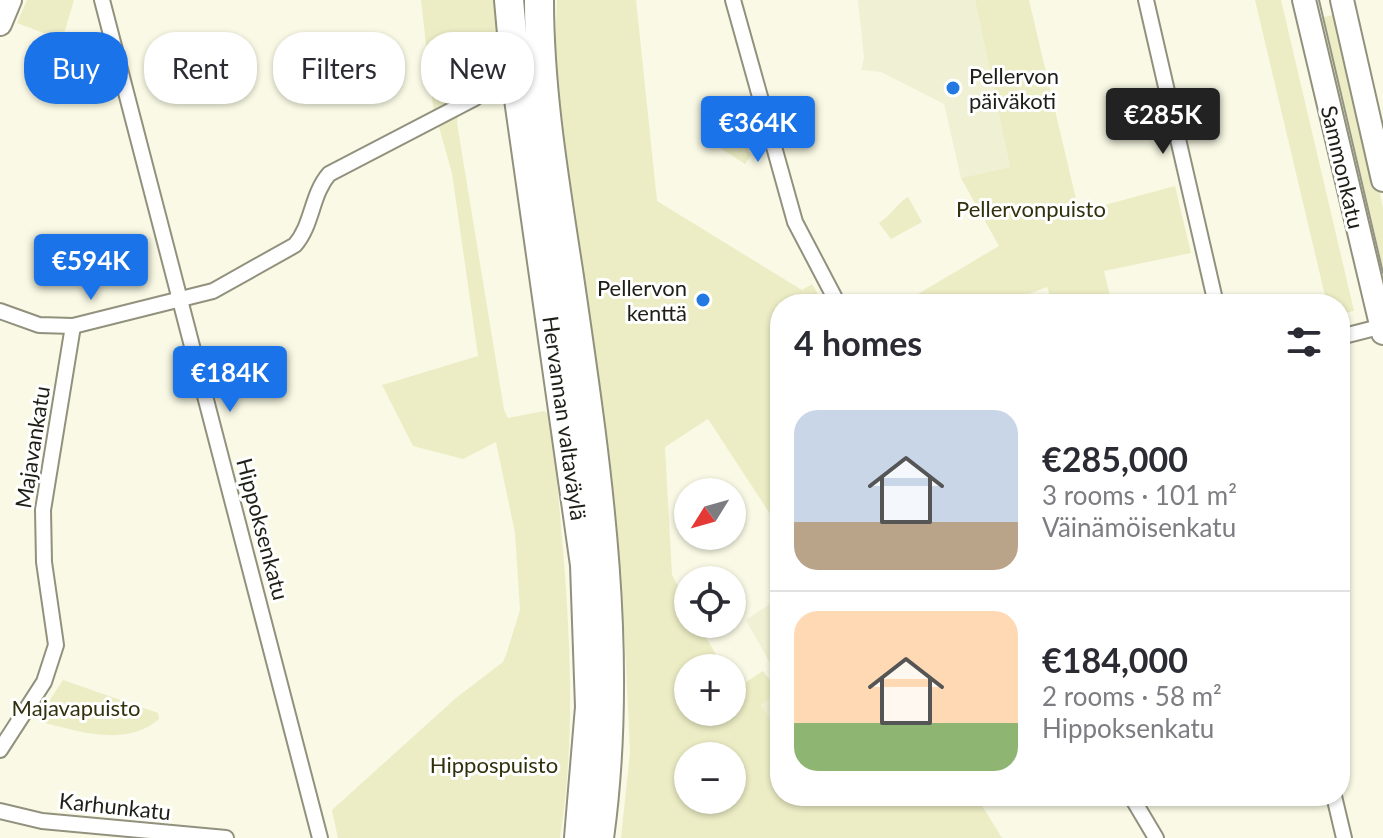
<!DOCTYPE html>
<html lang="en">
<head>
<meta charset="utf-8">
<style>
	body { margin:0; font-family:Lato,sans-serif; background:#f2f2f3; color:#2b2b33; height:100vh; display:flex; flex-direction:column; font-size:30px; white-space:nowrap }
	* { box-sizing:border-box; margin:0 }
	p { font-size:26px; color:#7c7c81 }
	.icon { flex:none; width:44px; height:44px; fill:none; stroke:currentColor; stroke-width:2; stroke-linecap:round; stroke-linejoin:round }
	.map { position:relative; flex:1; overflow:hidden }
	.drawer { position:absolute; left:770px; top:294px; width:580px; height:512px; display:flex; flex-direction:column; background:#fff; border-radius:32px; box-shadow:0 2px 6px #0004 }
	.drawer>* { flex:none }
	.banner { position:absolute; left:24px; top:32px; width:626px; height:72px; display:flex; gap:16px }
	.needle { width:52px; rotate:233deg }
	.buttons { position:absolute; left:674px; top:478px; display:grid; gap:16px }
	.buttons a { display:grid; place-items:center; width:72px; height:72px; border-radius:50%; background:#fff; box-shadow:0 2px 6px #0004; font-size:40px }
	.price { position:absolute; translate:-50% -68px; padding:0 18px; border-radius:8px; background:#1a73e8; color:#fff; font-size:26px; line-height:52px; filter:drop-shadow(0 2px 4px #0008) }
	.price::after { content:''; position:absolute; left:50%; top:48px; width:24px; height:18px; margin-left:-12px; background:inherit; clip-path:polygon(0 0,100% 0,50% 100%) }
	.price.current { background:#222; color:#fff }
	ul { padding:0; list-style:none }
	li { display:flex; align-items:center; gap:24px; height:200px; padding:0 24px }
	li+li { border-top:2px solid #e1e1e2 }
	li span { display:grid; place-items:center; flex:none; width:224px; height:160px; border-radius:24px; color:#555 }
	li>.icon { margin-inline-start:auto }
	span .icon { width:96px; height:96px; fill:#fffc; stroke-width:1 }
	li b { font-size:34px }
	h2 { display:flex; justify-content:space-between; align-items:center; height:96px; padding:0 24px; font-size:34px }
	.chip { padding:0 28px; border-radius:32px; background:#fff; box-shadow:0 2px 6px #0004; font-size:28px; line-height:72px }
	.chip.current { background:#1a73e8; color:#fff }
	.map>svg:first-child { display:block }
	.built { fill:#eff0d4 }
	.green { fill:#ecedc5; fill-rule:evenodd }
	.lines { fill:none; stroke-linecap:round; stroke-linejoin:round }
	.street-casing { stroke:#91917e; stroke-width:18 }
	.secondary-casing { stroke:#91917e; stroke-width:26 }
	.highway-casing { stroke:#91917e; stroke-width:32 }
	.street { stroke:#fff; stroke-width:14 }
	.secondary { stroke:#fff; stroke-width:22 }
	.highway { stroke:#fff; stroke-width:28 }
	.tram { stroke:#949486; stroke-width:2 }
	.poi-dot { fill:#2378e2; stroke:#fff; stroke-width:3 }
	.labels { text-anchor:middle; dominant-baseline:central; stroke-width:6; stroke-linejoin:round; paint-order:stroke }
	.poi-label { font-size:22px; fill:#1f1f18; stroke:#fff; text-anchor:start }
	.street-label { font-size:22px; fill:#1f1f18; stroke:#fff }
	.park-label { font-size:22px; fill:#31310d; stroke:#fff }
</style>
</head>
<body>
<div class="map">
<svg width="1383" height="838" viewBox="0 0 1383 838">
	<rect width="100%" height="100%" fill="#f9f9e5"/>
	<g class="built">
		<path d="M 858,0 L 975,0 L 1010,167 L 961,178 L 944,104 L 881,72 L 861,70 L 864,58 Z"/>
		<path d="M 780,597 L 780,733 L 761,705 L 780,693 L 773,681 L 775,672 L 746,620 Z"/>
	</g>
	<g class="green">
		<path d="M 27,0 L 74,0 L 62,40 L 17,23 Z"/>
		<path d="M 421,0 L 496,0 L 502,66 L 498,77 L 461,91 L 457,123 L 504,410 L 508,418 L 544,411 L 551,416 C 563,556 582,698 560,838 L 338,838 L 332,810 L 456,698 L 503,662 L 507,652 L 520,610 L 515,533 L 496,442 L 463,459 L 413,446 L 382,385 L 478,356 L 452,173 L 433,106 Z"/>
		<path d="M 557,0 L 636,0 L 657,201 L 802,290 L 812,284 L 824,304 L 780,304 L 780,529 L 708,419 L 665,447 L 672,575 L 688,605 L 688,624 L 698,624 L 724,668 L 688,668 L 688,712 L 732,712 L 732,681 L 737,688 L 763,671 L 780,693 L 761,705 L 780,733 L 780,796 L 976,796 L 1002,838 L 621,838 L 630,752 L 625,643 L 617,541 L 554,85 ZM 688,756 L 732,756 L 732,800 L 688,800 Z"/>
		<path d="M 975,0 L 1029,0 L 1079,212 L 1175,186 L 1191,253 L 1104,271 L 1112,304 L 1053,304 L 1047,287 L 1003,304 L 901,304 L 999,246 L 961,178 L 1010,167 Z"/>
		<path d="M 1255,0 L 1281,0 L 1354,311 L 1340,314 L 1340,304 L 1327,304 Z"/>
		<path d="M 1340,13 L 1383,208 L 1383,288 L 1313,20 Z"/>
		<path d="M 743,121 L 747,135 L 743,137 L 751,155 L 745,164 L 717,146 L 720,127 Z"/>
		<path d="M 908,197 L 922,222 L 891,239 L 879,223 C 892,215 896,204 908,197 Z"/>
		<path d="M 63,680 L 158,713 L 159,719 C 127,747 80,732 45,723 L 40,715 Z"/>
	</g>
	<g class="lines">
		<defs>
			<g id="street">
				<path d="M 102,0 L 320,838"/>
				<path d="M 733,0 L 795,222 L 838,304"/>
				<path d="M 1146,0 L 1216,304"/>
				<path d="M 0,311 L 39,325 L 73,326 L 213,291 L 295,245 C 313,224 311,195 329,174 L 475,98"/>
				<path d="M 1340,337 L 1383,326"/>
				<path d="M 0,750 L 44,682 L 56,645 L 44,562 L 43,510 L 73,326"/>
				<path d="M 1131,796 L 1156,838"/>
				<path d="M 1334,796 L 1344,838"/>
				<path d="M 0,811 L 42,821 L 226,838"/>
			</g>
			<g id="secondary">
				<path d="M 1304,0 L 1383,333"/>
				<path d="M 1342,0 L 1383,180"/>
				<path d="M 0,24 L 10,0"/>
			</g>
			<g id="highway">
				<path d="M 509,0 L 516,78 L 585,565 L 590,707 L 579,838"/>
				<path d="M 539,0 C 539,93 555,185 569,277 C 596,463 625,650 599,838"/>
			</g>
		</defs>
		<use href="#street" class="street-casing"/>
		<use href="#secondary" class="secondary-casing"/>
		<use href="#highway" class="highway-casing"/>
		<use href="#street" class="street"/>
		<use href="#secondary" class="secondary"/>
		<use href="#highway" class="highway"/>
		<path class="tram" d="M 1319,0 L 1383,273"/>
	</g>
	<g class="poi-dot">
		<circle cx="953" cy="88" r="8"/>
		<circle cx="703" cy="300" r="8"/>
	</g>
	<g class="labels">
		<g class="poi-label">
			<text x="969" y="75">Pellervon<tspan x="969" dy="25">päiväkoti</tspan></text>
			<text x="687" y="287" text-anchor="end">Pellervon<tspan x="687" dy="25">kenttä</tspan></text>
		</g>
		<g class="street-label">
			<text transform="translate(1343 167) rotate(77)">Sammonkatu</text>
			<text transform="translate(565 418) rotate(82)">Hervannan valtaväylä</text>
			<text transform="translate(32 447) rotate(-81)">Majavankatu</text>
			<text transform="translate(263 529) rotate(75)">Hippoksenkatu</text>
			<text transform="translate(115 806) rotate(6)">Karhunkatu</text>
		</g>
		<g class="park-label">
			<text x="1031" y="208">Pellervonpuisto</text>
			<text x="76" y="707">Majavapuisto</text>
			<text x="494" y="764">Hippospuisto</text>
		</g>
	</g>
</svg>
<div class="buttons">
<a><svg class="needle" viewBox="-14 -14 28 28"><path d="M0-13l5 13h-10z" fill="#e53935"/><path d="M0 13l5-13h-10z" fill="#7c7c81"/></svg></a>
<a><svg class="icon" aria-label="locate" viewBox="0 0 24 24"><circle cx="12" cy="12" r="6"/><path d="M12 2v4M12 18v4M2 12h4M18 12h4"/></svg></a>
<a>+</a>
<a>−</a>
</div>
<b class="price current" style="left:1163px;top:156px">€285K</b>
<b class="price" style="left:758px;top:164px">€364K</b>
<b class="price" style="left:91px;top:302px">€594K</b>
<b class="price" style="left:230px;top:414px">€184K</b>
<div class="banner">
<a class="chip current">Buy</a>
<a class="chip">Rent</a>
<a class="chip">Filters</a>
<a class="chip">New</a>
</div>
<section class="drawer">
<h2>4 homes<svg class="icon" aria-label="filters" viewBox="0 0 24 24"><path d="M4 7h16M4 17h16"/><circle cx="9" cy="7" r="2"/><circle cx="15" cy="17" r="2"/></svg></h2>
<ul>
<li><span style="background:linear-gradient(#c9d6e8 70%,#b9a48a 0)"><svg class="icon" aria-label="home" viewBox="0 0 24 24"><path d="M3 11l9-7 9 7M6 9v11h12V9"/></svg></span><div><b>€285,000</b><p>3 rooms · 101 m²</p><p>Väinämöisenkatu</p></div></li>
<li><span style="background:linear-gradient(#ffd9b3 70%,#8fb573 0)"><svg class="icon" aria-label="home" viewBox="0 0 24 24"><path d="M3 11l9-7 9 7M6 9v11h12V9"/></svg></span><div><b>€184,000</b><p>2 rooms · 58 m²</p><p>Hippoksenkatu</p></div></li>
</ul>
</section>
</div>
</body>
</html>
